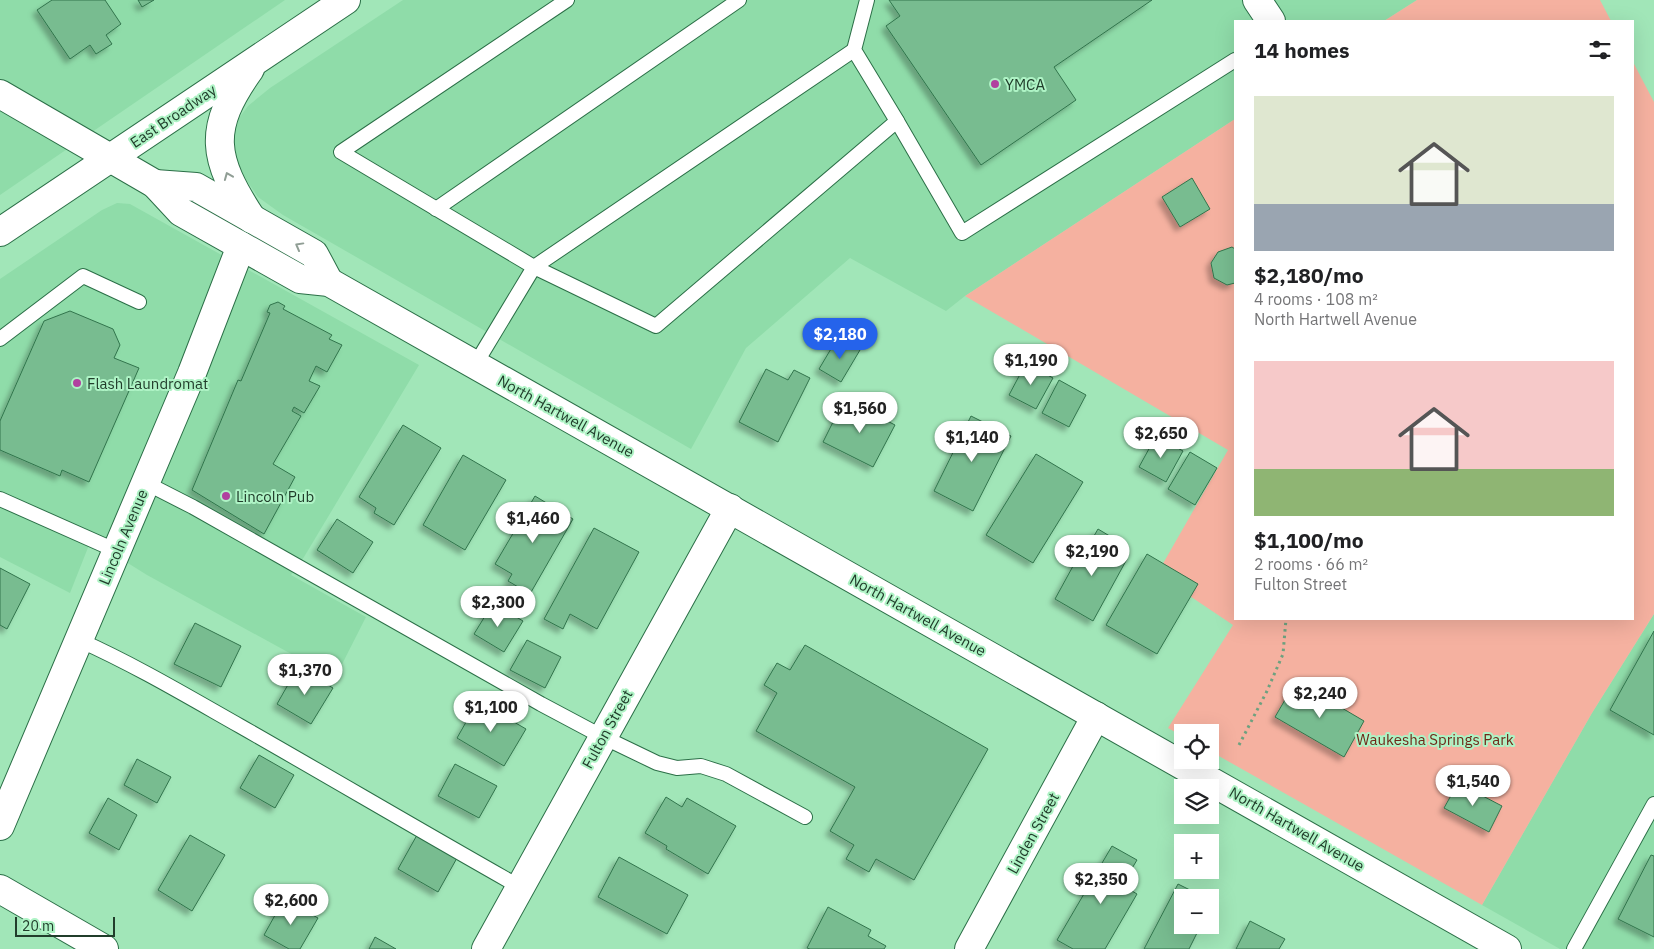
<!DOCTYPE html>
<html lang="en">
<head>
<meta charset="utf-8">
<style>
	body { margin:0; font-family:"IBM Plex Sans",sans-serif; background:#f2f2f2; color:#202124; height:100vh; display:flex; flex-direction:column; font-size:19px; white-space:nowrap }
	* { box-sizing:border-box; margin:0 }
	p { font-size:16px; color:#757577 }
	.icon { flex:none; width:28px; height:28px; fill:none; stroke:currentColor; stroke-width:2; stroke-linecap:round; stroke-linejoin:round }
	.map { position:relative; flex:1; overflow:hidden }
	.details { position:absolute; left:1234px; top:20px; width:400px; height:600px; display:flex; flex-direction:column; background:#fff; border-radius:0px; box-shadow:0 5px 20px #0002 }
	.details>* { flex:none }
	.tools { position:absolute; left:1174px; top:724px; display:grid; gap:10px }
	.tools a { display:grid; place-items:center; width:45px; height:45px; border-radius:0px; background:#fff; box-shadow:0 5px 20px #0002; font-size:25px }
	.scale { position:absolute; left:15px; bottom:12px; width:100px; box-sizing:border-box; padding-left:5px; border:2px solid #213d2b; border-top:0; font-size:14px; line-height:18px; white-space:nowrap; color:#213d2b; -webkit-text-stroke:4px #aef3c5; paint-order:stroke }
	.price { position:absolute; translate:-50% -42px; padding:0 11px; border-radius:18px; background:#fff; color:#222; font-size:16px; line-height:32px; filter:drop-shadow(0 1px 2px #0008) }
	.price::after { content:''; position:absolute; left:50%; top:30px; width:15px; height:11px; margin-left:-8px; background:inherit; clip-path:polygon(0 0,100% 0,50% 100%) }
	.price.on { background:#2563eb; color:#fff }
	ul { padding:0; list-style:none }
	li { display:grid; align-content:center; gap:10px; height:265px; padding:0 20px }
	li span { display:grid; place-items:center; height:155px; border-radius:0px; color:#555 }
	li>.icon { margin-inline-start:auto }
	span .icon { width:90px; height:90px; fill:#fffc; stroke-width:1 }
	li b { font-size:21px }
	h2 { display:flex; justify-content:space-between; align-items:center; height:60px; padding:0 20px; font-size:21px }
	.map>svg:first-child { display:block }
	.built { fill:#8fdca9 }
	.green { fill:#f5b1a0 }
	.building { fill:#78bc90; stroke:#31744c; filter:url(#shadow) }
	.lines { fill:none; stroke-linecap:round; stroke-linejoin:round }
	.service-casing { stroke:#2b6f47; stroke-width:16 }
	.minor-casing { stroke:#2b6f47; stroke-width:30 }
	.tertiary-casing { stroke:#2b6f47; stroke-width:30 }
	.secondary-casing { stroke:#2b6f47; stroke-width:30 }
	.path { stroke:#6da17f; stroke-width:3; stroke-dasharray:2.5 4; stroke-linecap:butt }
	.service { stroke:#fff; stroke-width:14 }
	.minor { stroke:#fff; stroke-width:28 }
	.tertiary { stroke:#fff; stroke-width:28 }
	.secondary { stroke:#fff; stroke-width:28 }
	.oneway { stroke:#909e95 }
	.poi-dot { fill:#b1419f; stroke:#aef3c5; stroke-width:2 }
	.labels { text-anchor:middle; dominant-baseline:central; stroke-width:4; stroke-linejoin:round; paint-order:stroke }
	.poi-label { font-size:15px; fill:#213d2b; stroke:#aef3c5; text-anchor:start }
	.street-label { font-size:15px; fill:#213d2b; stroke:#aef3c5 }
	.park-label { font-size:15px; fill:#6e2818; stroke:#aef3c5 }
</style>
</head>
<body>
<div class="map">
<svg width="1654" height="949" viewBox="0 0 1654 949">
	<defs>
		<filter id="shadow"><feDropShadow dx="-4.5" dy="4.5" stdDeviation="2.5" flood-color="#0004"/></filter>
	</defs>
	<rect width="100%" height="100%" fill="#a1e6b8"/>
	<g class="built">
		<path d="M 0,0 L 285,0 L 0,195 Z"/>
		<path d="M 403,0 L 1417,0 L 1384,21 L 1235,21 L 1235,119 L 965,296 L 946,311 L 850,258 L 746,348 L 691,449 L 283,215 L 258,197 L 240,171 L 232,154 L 231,137 L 236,122 L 248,106 L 270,88 Z"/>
		<path d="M 117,203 L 130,204 L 419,365 L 304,557 L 291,575 L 366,617 L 335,678 L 147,575 L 91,540 L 70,593 L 0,557 L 0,279 L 102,210 Z"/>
		<path d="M 1654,614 L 1654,949 L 1560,949 L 1482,905 L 1592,713 Z"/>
	</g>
	<g class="green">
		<path d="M 1417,0 L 1600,0 L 1611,21 L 1384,21 Z"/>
		<path d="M 1633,62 L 1654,102 L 1654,614 L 1592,713 L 1482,905 L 1210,751 L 1210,732 L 1182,732 L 1182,736 L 1168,728 L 1233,625 L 1157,574 L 1228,450 L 965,296 L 1235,119 L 1235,619 L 1632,619 Z"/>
	</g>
	<g class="building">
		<path d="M 52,0 L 105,0 L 121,24 L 106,35 L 112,44 L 96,54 L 90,45 L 70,59 L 37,10 Z"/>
		<path d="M 138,0 L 154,0 L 142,7 Z"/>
		<path d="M 889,0 L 1152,0 L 1054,67 L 1076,100 L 981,165 L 886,26 L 900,16 Z"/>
		<path d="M 1192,178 L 1210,209 L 1180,227 L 1162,197 Z"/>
		<path d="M 1232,247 L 1235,249 L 1235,283 L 1227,285 L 1214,278 L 1211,263 L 1218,252 Z"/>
		<path d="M 278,302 L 285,306 L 283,309 L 332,335 L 329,339 L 342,345 L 327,372 L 316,366 L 309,381 L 320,386 L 304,413 L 294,407 L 292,411 L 301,416 L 273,464 L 295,477 L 264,534 L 192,490 L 238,380 L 241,381 L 270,313 L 267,312 L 270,305 Z"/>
		<path d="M 70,311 L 113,329 L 120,345 L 114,358 L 139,368 L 89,482 L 62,470 L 60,476 L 0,450 L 0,421 L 44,321 Z"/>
		<path d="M 838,337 L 860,350 L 841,382 L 819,369 Z"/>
		<path d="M 1026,363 L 1053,378 L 1036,409 L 1009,395 Z"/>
		<path d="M 766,369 L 788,380 L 794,370 L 810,378 L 778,442 L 739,422 Z"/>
		<path d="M 1059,380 L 1086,395 L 1069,427 L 1042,413 Z"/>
		<path d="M 851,402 L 895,425 L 873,467 L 823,442 L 836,416 L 842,419 Z"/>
		<path d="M 971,416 L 1011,436 L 973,511 L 934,491 Z"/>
		<path d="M 403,425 L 441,448 L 394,525 L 374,513 L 376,508 L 359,497 Z"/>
		<path d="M 1156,436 L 1183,451 L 1166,482 L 1139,467 Z"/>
		<path d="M 1190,452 L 1217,468 L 1195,505 L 1168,489 Z"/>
		<path d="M 1036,454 L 1083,482 L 1033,563 L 986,535 Z"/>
		<path d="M 463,455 L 506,480 L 465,550 L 423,525 Z"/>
		<path d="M 535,496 L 573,519 L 530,594 L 508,581 L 512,574 L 495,564 Z"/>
		<path d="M 337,519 L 373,542 L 353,573 L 317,550 Z"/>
		<path d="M 594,528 L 639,552 L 597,629 L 570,614 L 563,629 L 544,619 Z"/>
		<path d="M 1098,529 L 1113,538 L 1108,548 L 1127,559 L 1093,621 L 1055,599 L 1084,546 L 1087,548 Z"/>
		<path d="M 1147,554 L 1198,584 L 1157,654 L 1106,625 Z"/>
		<path d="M 0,568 L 30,584 L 7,629 L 0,625 Z"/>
		<path d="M 493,603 L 523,621 L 504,652 L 474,634 Z"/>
		<path d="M 195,623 L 241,646 L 221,687 L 174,664 Z"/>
		<path d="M 1654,631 L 1654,735 L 1610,710 Z"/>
		<path d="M 527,640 L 561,657 L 545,688 L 510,670 Z"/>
		<path d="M 805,645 L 988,749 L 914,880 L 876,859 L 869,872 L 846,859 L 854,845 L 830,831 L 855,787 L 756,731 L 777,693 L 764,685 L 777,663 L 790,670 Z"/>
		<path d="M 298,667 L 333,688 L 311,724 L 277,704 Z"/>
		<path d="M 1296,681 L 1364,721 L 1344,757 L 1275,717 Z"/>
		<path d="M 478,701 L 526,729 L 504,766 L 457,738 Z"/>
		<path d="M 259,755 L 294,775 L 275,808 L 240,788 Z"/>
		<path d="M 137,759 L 171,777 L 157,803 L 124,785 Z"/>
		<path d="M 455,764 L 497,786 L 479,818 L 438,796 Z"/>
		<path d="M 1458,783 L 1502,806 L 1489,832 L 1444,808 Z"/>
		<path d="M 666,797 L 682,807 L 687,798 L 736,826 L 708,874 L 666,849 L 667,846 L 645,833 Z"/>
		<path d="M 108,798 L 137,815 L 119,850 L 89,833 Z"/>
		<path d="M 190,835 L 225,855 L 192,911 L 158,890 Z"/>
		<path d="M 417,835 L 457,858 L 438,892 L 398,869 Z"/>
		<path d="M 1112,846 L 1137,860 L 1122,885 L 1137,894 L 1105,949 L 1073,949 L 1057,940 Z"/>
		<path d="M 1651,855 L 1654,856 L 1654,937 L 1618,919 Z"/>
		<path d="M 619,857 L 688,895 L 667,934 L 598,897 Z"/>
		<path d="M 1178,884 L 1206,898 L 1182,898 L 1182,925 L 1201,925 L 1189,949 L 1144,949 Z"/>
		<path d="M 284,899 L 318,918 L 300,949 L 289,949 L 264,935 Z"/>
		<path d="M 828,907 L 871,930 L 868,936 L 886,946 L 884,949 L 810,949 L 807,948 Z"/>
		<path d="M 1250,921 L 1285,939 L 1279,949 L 1236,949 Z"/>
		<path d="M 375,937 L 396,949 L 369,949 Z"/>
	</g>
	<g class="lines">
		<defs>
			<g id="service">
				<path d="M 567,0 L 341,152 L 534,267 L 854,50"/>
				<path d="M 897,121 L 962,233 L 1235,60"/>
				<path d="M 436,209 L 739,0"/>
				<path d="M 0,339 L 83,276 L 139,302"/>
				<path d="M 475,365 L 534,267 L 656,326 L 897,121 L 854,50 L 867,0"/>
				<path d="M 146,483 L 193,507 L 541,704 L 603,737 L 657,763 L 677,768 L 701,766 L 726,774 L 805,817"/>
				<path d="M 0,499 L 117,551"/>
				<path d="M 79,640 C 135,665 187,696 240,726 C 333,779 426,834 520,887"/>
				<path d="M 1574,949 L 1654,804"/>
			</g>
			<g id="minor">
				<path d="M 1257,0 L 1271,21"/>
				<path d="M 0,826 L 192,373 L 241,246"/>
				<path d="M 0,889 L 104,949"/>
				<path d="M 486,949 L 730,508"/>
				<path d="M 969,949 L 1096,716"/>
			</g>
			<g id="tertiary">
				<path d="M 0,94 L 155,184 L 181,212 L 300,279 L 329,282 L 1507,949"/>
				<path d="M 155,184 L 196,187 L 314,254 L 329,282"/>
			</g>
			<g id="secondary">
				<path d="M 250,69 C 207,129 212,158 252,219"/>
				<path d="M 0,232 L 346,0"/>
			</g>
		</defs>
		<use href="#service" class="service-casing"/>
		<use href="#minor" class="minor-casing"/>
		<use href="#tertiary" class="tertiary-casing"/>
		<use href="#secondary" class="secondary-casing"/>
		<path class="path" d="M 1239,745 L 1267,691 L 1283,654 L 1286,619"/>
		<use href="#service" class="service"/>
		<use href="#minor" class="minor"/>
		<use href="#tertiary" class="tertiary"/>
		<use href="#secondary" class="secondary"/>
	</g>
	<defs><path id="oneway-chevron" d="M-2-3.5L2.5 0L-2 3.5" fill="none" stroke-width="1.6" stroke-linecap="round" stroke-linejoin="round" transform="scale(1.25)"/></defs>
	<g class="oneway">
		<use href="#oneway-chevron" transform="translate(228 176) rotate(-112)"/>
		<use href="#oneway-chevron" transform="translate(299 246) rotate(-151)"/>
	</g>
	<g class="poi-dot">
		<circle cx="995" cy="84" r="5"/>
		<circle cx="77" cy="383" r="5"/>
		<circle cx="226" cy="496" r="5"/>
	</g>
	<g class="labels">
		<g class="poi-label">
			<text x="1005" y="84">YMCA</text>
			<text x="87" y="383">Flash Laundromat</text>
			<text x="236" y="496">Lincoln Pub</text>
		</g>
		<g class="street-label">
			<text transform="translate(173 116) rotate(-34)">East Broadway</text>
			<text transform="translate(566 416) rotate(29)">North Hartwell Avenue</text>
			<text transform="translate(123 537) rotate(-67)">Lincoln Avenue</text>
			<text transform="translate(918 615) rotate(29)">North Hartwell Avenue</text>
			<text transform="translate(607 729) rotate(-61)">Fulton Street</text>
			<text transform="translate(1297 829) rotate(30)">North Hartwell Avenue</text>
			<text transform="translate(1033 833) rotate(-61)">Linden Street</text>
		</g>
		<g class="park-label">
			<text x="1435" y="739">Waukesha Springs Park</text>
		</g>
	</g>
</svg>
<div class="tools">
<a><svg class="icon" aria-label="locate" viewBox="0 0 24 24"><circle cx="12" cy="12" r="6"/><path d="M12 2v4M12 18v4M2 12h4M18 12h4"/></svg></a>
<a><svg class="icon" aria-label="layers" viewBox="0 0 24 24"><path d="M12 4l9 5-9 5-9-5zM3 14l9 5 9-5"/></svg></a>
<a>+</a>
<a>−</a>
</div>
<div class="scale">20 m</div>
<b class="price on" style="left:840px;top:360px">$2,180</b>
<b class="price" style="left:1031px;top:386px">$1,190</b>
<b class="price" style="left:860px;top:434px">$1,560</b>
<b class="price" style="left:1161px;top:459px">$2,650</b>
<b class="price" style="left:972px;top:463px">$1,140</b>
<b class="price" style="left:533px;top:544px">$1,460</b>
<b class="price" style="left:1092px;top:577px">$2,190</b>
<b class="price" style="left:498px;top:628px">$2,300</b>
<b class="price" style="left:305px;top:696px">$1,370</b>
<b class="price" style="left:1320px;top:719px">$2,240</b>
<b class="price" style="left:491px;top:733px">$1,100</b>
<b class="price" style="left:1473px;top:807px">$1,540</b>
<b class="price" style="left:1101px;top:905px">$2,350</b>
<b class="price" style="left:291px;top:926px">$2,600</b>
<section class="details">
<h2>14 homes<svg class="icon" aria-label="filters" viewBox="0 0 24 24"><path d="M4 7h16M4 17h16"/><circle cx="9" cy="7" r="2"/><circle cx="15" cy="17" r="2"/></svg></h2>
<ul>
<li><span style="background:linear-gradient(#dfe7d0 70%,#9aa5b1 0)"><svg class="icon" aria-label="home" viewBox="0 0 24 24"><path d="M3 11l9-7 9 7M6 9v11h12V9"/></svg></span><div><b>$2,180/mo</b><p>4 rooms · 108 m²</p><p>North Hartwell Avenue</p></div></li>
<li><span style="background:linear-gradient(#f6c9c9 70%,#8fb573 0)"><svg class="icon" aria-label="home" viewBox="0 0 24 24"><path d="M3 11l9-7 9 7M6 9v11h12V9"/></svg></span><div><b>$1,100/mo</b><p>2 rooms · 66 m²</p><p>Fulton Street</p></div></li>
</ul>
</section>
</div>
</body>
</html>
